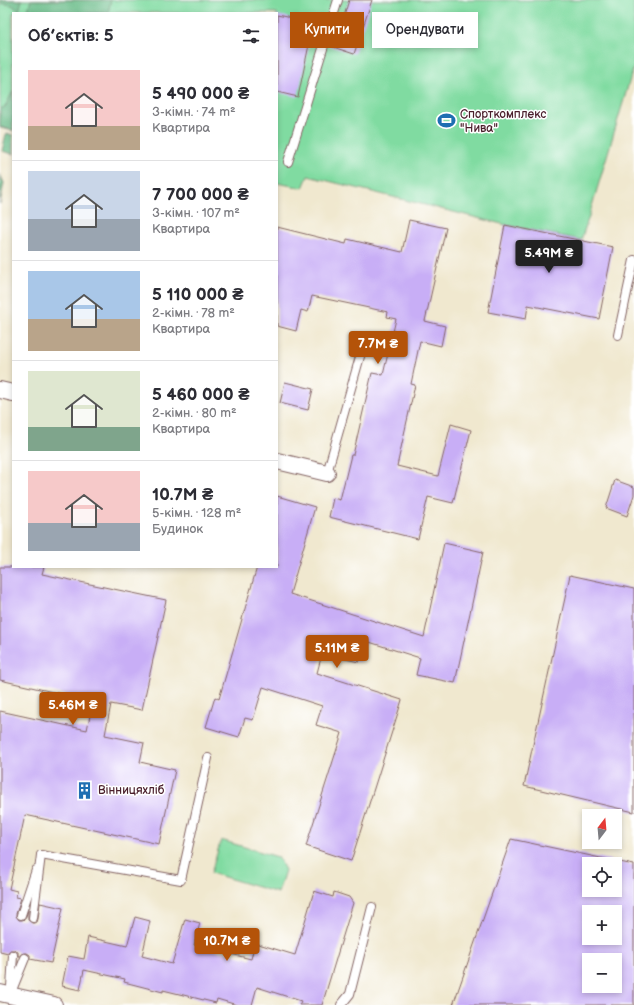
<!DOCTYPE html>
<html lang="uk">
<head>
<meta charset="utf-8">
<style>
	body { margin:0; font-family:"Balsamiq Sans",sans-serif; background:#f2f2f3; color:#2b2b33; height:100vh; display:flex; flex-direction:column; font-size:15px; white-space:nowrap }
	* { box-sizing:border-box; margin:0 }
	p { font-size:13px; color:#7c7c81 }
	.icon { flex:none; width:22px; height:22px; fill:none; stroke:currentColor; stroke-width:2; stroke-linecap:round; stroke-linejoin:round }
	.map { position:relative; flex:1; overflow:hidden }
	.side { position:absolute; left:12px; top:12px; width:266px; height:556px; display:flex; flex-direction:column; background:#fff; border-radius:0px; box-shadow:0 2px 6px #0003 }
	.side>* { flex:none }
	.guide { position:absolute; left:290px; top:12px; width:284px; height:36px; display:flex; gap:8px }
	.needle { width:26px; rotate:16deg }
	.buttons { position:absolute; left:582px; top:809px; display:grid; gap:8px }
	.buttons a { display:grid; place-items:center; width:40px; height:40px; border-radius:0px; background:#fff; box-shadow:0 2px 6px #0003; font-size:20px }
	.price { position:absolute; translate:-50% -34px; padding:0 9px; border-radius:4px; background:#b45309; color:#fff; font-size:13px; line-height:26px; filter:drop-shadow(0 1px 2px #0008) }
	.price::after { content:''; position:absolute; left:50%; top:24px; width:12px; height:9px; margin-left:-6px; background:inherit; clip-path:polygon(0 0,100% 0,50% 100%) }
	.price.on { background:#222; color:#fff }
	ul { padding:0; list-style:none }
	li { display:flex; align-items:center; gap:12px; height:100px; padding:0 16px }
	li+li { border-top:1px solid #e1e1e2 }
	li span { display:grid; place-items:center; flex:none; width:112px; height:80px; border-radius:0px; color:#555 }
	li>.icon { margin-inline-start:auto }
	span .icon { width:48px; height:48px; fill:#fffc; stroke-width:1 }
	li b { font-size:17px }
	h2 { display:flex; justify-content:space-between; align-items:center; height:48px; padding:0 16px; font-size:17px }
	.tag { padding:0 14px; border-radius:0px; background:#fff; box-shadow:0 2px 6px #0003; font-size:14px; line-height:36px }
	.tag.on { background:#b45309; color:#fff }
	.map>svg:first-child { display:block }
	.green { fill:#80dba1; stroke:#657d66 }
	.forest { fill:#68bb87; stroke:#596d59 }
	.building { fill:#c8aef6; fill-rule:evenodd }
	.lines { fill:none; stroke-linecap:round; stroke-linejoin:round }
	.service-casing { stroke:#846564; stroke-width:10 }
	.minor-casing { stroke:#846564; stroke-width:18 }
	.service { stroke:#fff; stroke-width:8 }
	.minor { stroke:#fff; stroke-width:16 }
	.labels { text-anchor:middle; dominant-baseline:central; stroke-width:3; stroke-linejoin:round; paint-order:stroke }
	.poi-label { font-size:12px; fill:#4a1f2b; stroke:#fff; text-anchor:start }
</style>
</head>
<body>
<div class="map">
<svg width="634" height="1005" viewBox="0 0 634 1005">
	<rect width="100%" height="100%" fill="#fff"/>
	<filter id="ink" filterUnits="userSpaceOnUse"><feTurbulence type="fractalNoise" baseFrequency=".025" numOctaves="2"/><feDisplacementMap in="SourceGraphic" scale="8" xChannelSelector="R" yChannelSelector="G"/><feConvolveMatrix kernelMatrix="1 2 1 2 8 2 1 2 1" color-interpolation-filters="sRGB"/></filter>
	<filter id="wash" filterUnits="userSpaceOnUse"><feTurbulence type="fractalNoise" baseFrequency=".012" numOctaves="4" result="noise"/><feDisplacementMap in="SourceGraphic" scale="16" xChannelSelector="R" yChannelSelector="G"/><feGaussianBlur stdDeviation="0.9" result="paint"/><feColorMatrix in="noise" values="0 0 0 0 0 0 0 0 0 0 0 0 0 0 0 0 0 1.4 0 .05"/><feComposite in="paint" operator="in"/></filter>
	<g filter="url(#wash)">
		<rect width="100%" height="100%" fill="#f0e8cf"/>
		<g class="green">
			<path d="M 0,0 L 634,0 L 634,66 L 589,216 L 581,240 L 506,225 L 308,176 L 303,188 L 277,183 L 277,13 L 13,13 L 13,131 L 0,128 Z"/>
			<path d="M 221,840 L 278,857 L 285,870 L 278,893 L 211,873 Z"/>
		</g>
		<g class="forest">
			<path d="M 0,0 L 22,0 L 19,11 L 12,5 L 0,3 Z"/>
			<path d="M 31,0 L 111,0 L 108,13 L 27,13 Z"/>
			<path d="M 13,91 L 13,130 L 0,127 L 0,109 L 5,107 Z"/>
			<path d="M 6,134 L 13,135 L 13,154 L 2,151 Z"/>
			<path d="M 0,174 L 4,183 L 0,204 Z"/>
		</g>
		<g id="blocks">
			<g class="building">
				<path d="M 349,0 L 372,0 L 354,54 L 330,46 L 335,28 L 340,29 Z"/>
				<path d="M 277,15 L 324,25 L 319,43 L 310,40 L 298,97 L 277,92 Z"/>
				<path d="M 409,220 L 446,228 L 425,321 L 445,326 L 441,346 L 420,341 L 411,384 L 415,385 L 397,466 L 438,476 L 451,424 L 471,430 L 453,503 L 428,497 L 418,539 L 329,517 L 333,498 L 340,500 L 351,455 L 353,455 L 372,373 L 383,375 L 396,319 L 387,317 L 388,312 L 312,296 L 308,312 L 301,310 L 296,331 L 277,326 L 277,227 L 346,244 L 347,239 L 402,252 Z"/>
				<path d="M 505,225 L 613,247 L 599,319 L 528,305 L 526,319 L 488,312 Z"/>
				<path d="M 285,382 L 313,389 L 308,410 L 280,403 Z"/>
				<path d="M 615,480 L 634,487 L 634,495 L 627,516 L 606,508 Z"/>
				<path d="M 277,496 L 315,507 L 290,594 L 424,637 L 444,543 L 483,552 L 455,683 L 416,675 L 420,658 L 366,641 L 359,662 L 322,654 L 317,673 L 402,700 L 351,861 L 306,846 L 342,733 L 316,725 L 322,706 L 263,687 L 253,720 L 245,718 L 239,737 L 206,727 L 215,697 L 219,699 L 257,567 L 277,567 Z"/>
				<path d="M 0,567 L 44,567 L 42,574 L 166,600 L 142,710 L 111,704 L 105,735 L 144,743 L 140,762 L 175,770 L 159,844 L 25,815 L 9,889 L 17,891 L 16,897 L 21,898 L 16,914 L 16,916 L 19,920 L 22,920 L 25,919 L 28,910 L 28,920 L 32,923 L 35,923 L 37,922 L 38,919 L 40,903 L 63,908 L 51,963 L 30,959 L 30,955 L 27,953 L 24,953 L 21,954 L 20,956 L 18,956 L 18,952 L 14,950 L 10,950 L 8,954 L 0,952 L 0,711 L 87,730 L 93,701 L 0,680 Z"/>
				<path d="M 570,575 L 634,589 L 634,812 L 524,786 Z"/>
				<path d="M 511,839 L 634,865 L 634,1005 L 453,1005 ZM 589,864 L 615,864 L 615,890 L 589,890 ZM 589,912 L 615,912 L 615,938 L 589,938 ZM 589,960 L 615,960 L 615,986 L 589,986 Z"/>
				<path d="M 314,891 L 333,897 L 334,892 L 349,897 L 353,903 L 322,1005 L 299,1005 L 301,1001 L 257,987 L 252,1005 L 237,1005 L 217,999 L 216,1003 L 163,990 L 163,992 L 124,982 L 125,979 L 84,970 L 80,990 L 62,986 L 68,956 L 84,959 L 88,937 L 127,946 L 135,917 L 150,921 L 142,956 L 172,964 L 185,919 L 200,923 L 194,945 L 251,959 L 255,943 L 295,955 Z"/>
			</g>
		</g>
	</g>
	<g filter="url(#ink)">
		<use href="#blocks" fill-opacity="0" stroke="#846564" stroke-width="1"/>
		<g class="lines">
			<defs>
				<g id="service">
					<path d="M 288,162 L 338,0"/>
					<path d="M 618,335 L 634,260"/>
					<path d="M 327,473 L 363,346"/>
					<path d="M 41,855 L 181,880 L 208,758"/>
					<path d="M 21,915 L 36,870"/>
					<path d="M 33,918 L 41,855"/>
					<path d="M 11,987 L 13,955"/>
					<path d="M 10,995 L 25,958"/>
					<path d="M 341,1005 L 350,994 L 372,907"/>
				</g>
				<g id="minor">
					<path d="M 0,390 L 13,393"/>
					<path d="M 277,461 L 327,473"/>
					<path d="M 0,993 L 54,1005"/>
				</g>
			</defs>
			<use href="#service" class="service-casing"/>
			<use href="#minor" class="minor-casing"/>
			<use href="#service" class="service"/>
			<use href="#minor" class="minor"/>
		</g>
	</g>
	<defs>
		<symbol id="stadium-bare" viewBox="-9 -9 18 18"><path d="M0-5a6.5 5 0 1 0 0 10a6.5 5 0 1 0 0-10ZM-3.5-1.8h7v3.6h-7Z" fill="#1f6fb2" stroke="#fff" stroke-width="2.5" paint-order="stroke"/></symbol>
		<symbol id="building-bare" viewBox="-9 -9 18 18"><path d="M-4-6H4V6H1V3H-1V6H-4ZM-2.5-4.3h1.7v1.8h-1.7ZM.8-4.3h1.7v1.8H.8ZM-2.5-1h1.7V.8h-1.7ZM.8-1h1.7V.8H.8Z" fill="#1f6fb2" stroke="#fff" stroke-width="2.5" paint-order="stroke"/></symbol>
	</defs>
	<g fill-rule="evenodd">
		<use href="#stadium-bare" x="434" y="108" width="25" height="25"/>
		<use href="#building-bare" x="72" y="778" width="25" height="25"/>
	</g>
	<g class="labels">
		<g class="poi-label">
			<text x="460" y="114">Спорткомплекс<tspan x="460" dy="14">"Нива"</tspan></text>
			<text x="98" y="790">Вінницяхліб</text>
		</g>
	</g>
</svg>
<div class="buttons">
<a><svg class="needle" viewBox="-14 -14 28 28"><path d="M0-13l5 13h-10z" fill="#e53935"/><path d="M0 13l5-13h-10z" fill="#7c7c81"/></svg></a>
<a><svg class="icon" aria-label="locate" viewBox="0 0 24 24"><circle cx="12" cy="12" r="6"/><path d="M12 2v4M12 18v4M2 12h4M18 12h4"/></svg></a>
<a>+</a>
<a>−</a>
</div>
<b class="price on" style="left:549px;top:274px">5.49M ₴</b>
<b class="price" style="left:378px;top:365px">7.7M ₴</b>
<b class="price" style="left:337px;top:669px">5.11M ₴</b>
<b class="price" style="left:73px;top:726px">5.46M ₴</b>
<b class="price" style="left:227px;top:962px">10.7M ₴</b>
<div class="guide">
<a class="tag on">Купити</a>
<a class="tag">Орендувати</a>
</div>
<section class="side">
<h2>Об’єктів: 5<svg class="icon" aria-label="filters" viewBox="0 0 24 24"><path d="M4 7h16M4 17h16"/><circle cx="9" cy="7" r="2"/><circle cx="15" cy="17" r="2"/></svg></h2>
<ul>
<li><span style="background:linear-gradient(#f6c9c9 70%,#b9a48a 0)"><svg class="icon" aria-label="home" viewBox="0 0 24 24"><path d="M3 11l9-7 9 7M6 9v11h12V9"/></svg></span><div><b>5 490 000 ₴</b><p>3-кімн. · 74 m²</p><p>Квартира</p></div></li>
<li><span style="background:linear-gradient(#c9d6e8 60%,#9aa5b1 0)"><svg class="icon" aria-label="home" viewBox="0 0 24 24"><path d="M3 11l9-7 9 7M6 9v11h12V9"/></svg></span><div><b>7 700 000 ₴</b><p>3-кімн. · 107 m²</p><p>Квартира</p></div></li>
<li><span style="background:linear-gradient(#a9c7e8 60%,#b9a48a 0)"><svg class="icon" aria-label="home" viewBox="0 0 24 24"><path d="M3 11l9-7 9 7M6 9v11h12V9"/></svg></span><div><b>5 110 000 ₴</b><p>2-кімн. · 78 m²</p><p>Квартира</p></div></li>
<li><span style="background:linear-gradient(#dfe7d0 70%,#7fa58c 0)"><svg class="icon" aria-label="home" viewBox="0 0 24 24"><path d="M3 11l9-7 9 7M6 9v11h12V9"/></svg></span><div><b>5 460 000 ₴</b><p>2-кімн. · 80 m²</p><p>Квартира</p></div></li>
<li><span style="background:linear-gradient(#f6c9c9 65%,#9aa5b1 0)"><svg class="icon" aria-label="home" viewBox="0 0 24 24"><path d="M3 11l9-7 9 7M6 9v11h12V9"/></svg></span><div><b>10.7M ₴</b><p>5-кімн. · 128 m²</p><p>Будинок</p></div></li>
</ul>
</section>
</div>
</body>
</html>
